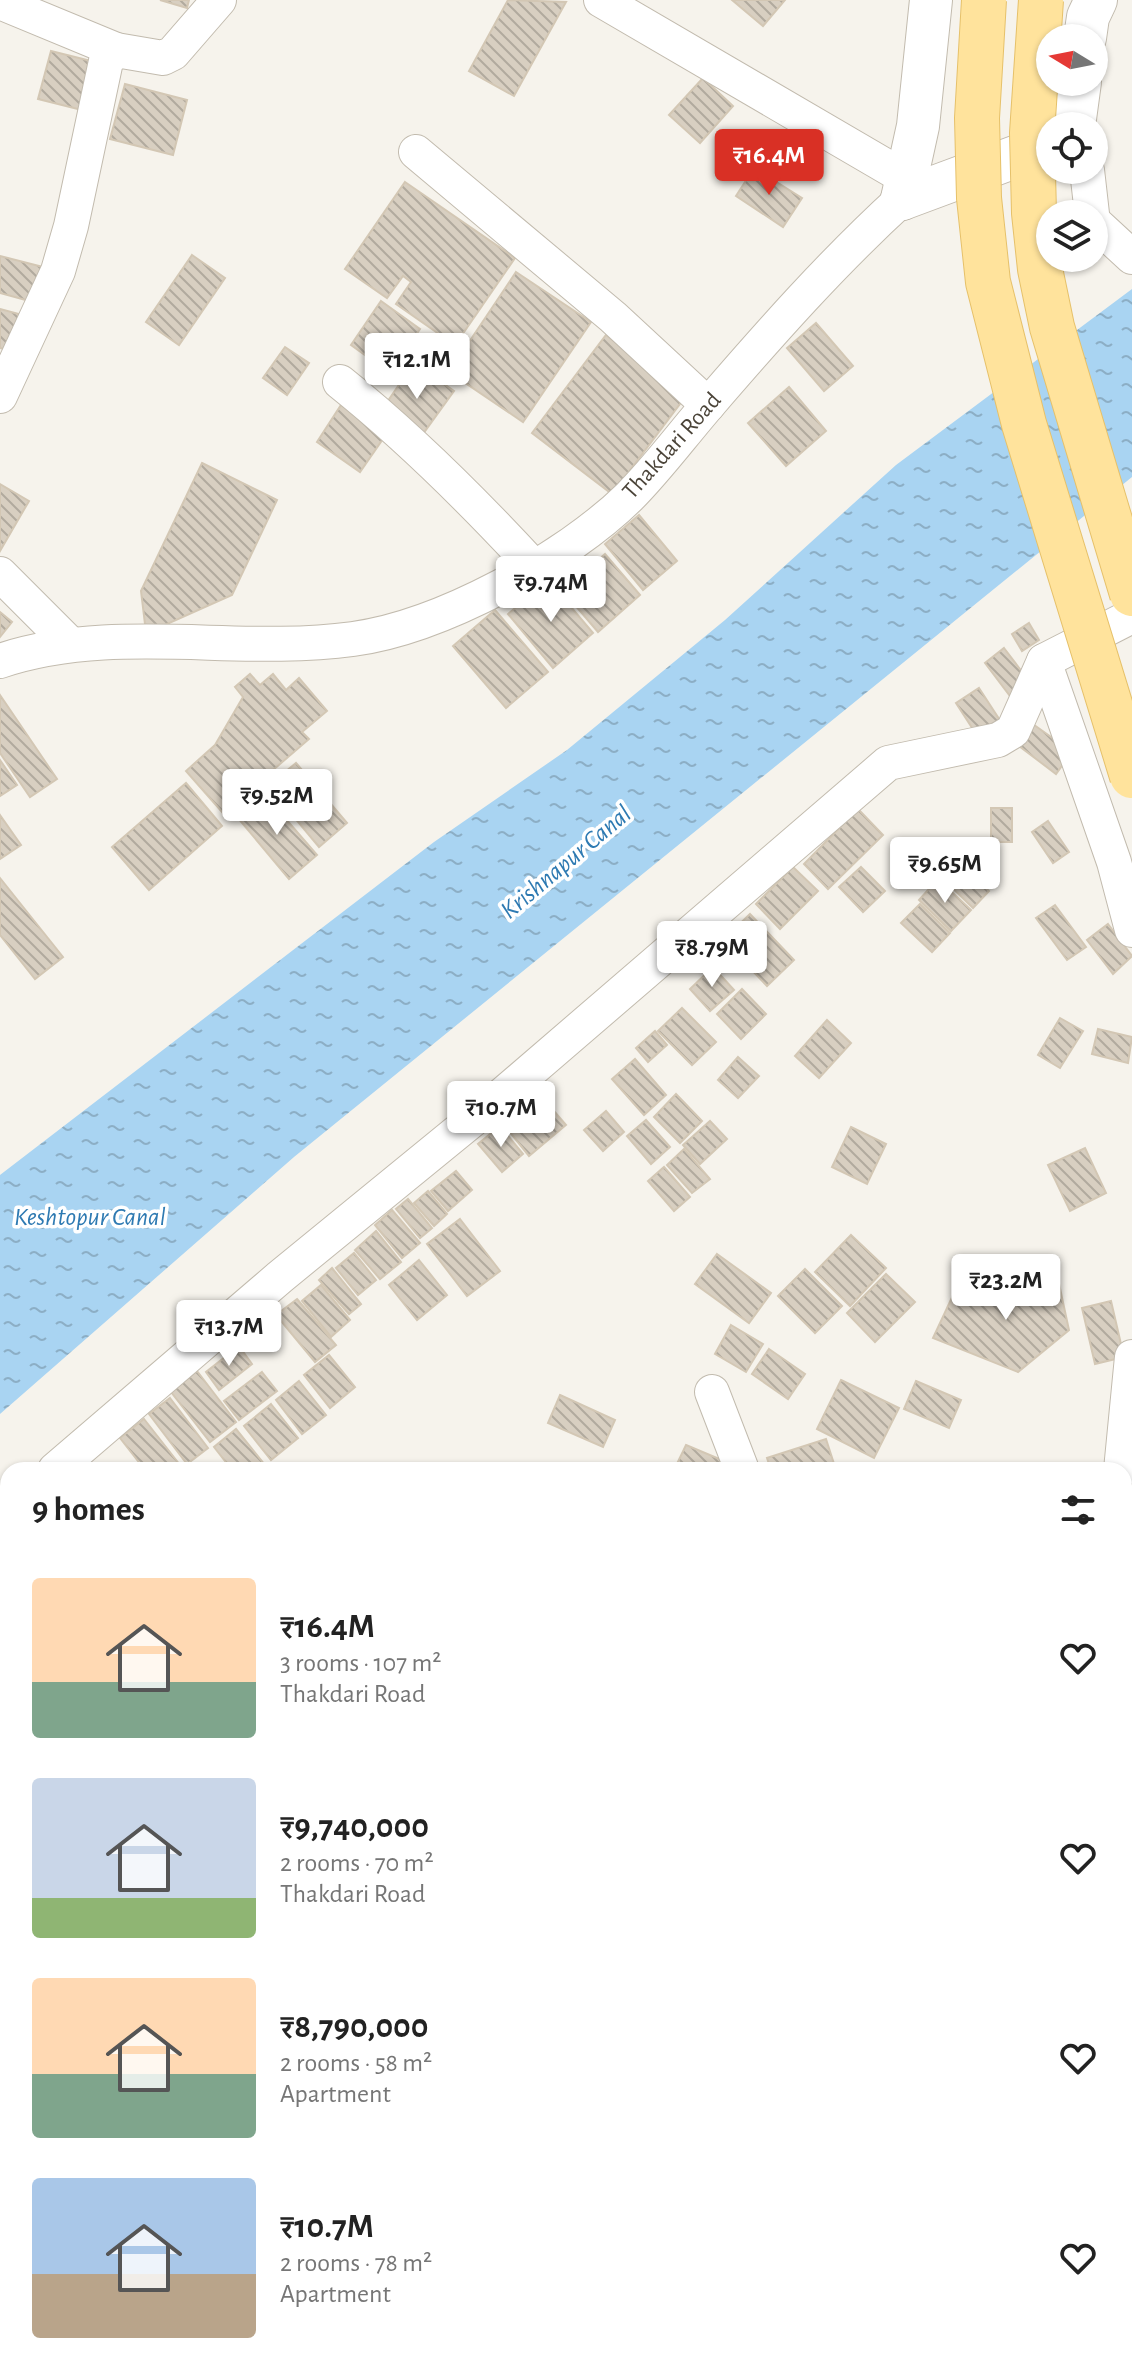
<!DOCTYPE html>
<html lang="en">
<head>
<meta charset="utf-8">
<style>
	body { margin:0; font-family:"Alegreya Sans",sans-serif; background:#f2f2f2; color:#222; height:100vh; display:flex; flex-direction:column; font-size:30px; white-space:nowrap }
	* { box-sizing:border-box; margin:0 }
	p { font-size:26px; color:#767676 }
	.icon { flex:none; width:44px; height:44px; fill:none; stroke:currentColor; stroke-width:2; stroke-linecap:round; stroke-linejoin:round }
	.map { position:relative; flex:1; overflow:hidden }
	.side { position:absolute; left:0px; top:1462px; width:1132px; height:914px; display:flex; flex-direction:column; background:#fff; border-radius:24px 24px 0 0; box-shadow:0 2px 6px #0004 }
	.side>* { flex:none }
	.needle { width:52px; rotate:280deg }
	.controls { position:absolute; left:1036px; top:24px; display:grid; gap:16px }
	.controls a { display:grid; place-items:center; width:72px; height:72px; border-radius:50%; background:#fff; box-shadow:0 2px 6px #0004; font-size:40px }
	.price { position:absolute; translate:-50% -68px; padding:0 18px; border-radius:8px; background:#fff; color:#222; font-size:26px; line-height:52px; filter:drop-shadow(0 2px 4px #0008) }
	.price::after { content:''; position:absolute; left:50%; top:48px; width:24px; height:18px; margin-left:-12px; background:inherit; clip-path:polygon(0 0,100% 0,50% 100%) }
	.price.current { background:#d93025; color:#fff }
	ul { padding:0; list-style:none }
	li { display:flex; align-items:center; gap:24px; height:200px; padding:0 32px }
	li span { display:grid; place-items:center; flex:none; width:224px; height:160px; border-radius:8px; color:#555 }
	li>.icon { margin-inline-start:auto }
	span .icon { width:96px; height:96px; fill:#fffc; stroke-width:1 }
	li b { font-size:34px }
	h2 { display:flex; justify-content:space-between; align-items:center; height:96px; padding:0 32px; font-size:34px }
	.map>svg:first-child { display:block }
	.water { fill:url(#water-ripples) }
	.building { fill:url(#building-back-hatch); stroke:#d3c7b4; stroke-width:2 }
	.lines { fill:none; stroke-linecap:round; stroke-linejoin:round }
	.minor-casing { stroke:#c2bbae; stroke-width:36 }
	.tertiary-casing { stroke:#c2bbae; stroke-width:44 }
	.primary-casing { stroke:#e6c16a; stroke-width:46 }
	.minor { stroke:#fff; stroke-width:34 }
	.tertiary { stroke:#fff; stroke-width:42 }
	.primary { stroke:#ffe39c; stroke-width:44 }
	.primary-bridge-casing { stroke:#e6c16a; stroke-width:46; stroke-linecap:butt }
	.primary-bridge { stroke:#ffe39c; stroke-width:44 }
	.labels { text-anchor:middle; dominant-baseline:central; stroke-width:7; stroke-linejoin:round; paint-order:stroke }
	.street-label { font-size:24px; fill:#4b4439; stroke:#fff }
	.water-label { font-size:26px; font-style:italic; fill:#2e7ab2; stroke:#fff }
</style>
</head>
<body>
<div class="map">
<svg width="1132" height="2375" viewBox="0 0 1132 2375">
	<defs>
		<pattern id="water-ripples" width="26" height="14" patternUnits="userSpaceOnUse" patternTransform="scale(2)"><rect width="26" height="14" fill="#a9d4f2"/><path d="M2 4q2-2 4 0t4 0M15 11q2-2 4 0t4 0" fill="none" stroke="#8caec5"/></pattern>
		<pattern id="building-back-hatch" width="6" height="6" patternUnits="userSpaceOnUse" patternTransform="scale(2)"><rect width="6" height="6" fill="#d8cfc1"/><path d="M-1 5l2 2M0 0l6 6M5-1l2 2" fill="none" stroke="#b1aa9e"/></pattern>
	</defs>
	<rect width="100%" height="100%" fill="#f6f3ec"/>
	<path class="water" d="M 1132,289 L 1132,477 L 294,1157 L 0,1414 L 0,1175 L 434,842 L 567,750 L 725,620 L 896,465 Z"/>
	<g class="building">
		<path d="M 160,0 L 189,0 L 187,8 Z"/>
		<path d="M 508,0 L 566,2 L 514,96 L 469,71 Z"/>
		<path d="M 732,0 L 785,0 L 763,26 Z"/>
		<path d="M 51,51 L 95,62 L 82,110 L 38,99 Z"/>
		<path d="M 703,78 L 733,106 L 700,143 L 669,115 Z"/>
		<path d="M 125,84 L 187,100 L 173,155 L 110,139 Z"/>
		<path d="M 754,168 L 802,198 L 783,227 L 736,196 Z"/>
		<path d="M 405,182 L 515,258 L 455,345 L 396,304 L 411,282 L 403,276 L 387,298 L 345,269 Z"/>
		<path d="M 192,255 L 225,278 L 179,345 L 146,322 Z"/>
		<path d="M 0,256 L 43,267 L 33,302 L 0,293 Z"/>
		<path d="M 516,272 L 591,322 L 523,422 L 449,372 Z"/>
		<path d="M 381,301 L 420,329 L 390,373 L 351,345 Z"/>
		<path d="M 0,309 L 26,316 L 16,352 L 0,348 Z"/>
		<path d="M 816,323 L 853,366 L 824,391 L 787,348 Z"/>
		<path d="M 606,335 L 686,396 L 612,494 L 532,433 Z"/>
		<path d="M 285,347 L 309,363 L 287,395 L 263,378 Z"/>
		<path d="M 414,363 L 454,391 L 420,438 L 381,411 Z"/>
		<path d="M 789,387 L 826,431 L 786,466 L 748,423 Z"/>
		<path d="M 341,405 L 385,436 L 360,472 L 317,442 Z"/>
		<path d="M 202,463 L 277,500 L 232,595 L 156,629 L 145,624 L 141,591 Z"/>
		<path d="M 0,484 L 29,501 L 0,551 Z"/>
		<path d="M 639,515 L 677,561 L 643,590 L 605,544 Z"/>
		<path d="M 605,554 L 640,595 L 598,632 L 563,591 Z"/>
		<path d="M 548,580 L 593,633 L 553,668 L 508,614 Z"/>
		<path d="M 495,610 L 548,672 L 506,708 L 453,646 Z"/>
		<path d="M 0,612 L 12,622 L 0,637 Z"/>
		<path d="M 1029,623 L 1039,640 L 1022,651 L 1012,634 Z"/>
		<path d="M 1004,648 L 1029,681 L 1010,696 L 985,663 Z"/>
		<path d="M 250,674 L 260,685 L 273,674 L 286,690 L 299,678 L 327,711 L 302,732 L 309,739 L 223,813 L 186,771 L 215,745 L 243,697 L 235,687 Z"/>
		<path d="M 979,688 L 1003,725 L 980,740 L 956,703 Z"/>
		<path d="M 0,695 L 57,779 L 30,797 L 0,753 Z"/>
		<path d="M 1030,722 L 1072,752 L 1056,774 L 1015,743 Z"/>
		<path d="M 0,760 L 17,785 L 0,796 Z"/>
		<path d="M 296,763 L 347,823 L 319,847 L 268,786 Z"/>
		<path d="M 186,783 L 222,826 L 149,890 L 112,847 Z"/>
		<path d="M 265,795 L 317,855 L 289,879 L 238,818 Z"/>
		<rect x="991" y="808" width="21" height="34"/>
		<path d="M 858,809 L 883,835 L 828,889 L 804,864 Z"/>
		<path d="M 0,815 L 21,845 L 0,859 Z"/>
		<path d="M 1048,821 L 1069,852 L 1053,863 L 1032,832 Z"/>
		<path d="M 957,861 L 989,891 L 973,908 L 941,877 Z"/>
		<path d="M 793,867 L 818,891 L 780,929 L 756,904 Z"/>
		<path d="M 861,867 L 885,891 L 863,912 L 839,887 Z"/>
		<path d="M 0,878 L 63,957 L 35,979 L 0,935 Z"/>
		<path d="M 938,879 L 971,910 L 951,931 L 919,900 Z"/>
		<path d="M 920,904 L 950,933 L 932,952 L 901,923 Z"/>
		<path d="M 1055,905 L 1086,947 L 1067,960 L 1036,918 Z"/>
		<path d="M 750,914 L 794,960 L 767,986 L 723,940 Z"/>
		<path d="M 1108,924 L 1132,956 L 1113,974 L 1087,940 Z"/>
		<path d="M 713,967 L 734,990 L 710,1011 L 690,989 Z"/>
		<path d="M 742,989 L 766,1014 L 741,1039 L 717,1014 Z"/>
		<path d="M 682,1008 L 716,1042 L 692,1065 L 658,1031 Z"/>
		<path d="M 1060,1018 L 1083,1031 L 1060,1068 L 1038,1055 Z"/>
		<path d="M 827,1020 L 851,1043 L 819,1078 L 795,1056 Z"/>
		<path d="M 1098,1029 L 1132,1037 L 1128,1063 L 1092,1054 Z"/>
		<path d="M 655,1031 L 667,1045 L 648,1062 L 636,1048 Z"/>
		<path d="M 738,1057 L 759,1076 L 738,1098 L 718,1080 Z"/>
		<path d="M 635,1059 L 666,1095 L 644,1115 L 612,1079 Z"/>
		<path d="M 676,1094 L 702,1121 L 680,1143 L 654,1117 Z"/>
		<path d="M 540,1095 L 566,1125 L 529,1156 L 504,1125 Z"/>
		<path d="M 606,1111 L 624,1132 L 603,1151 L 584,1130 Z"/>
		<path d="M 646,1120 L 670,1147 L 651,1164 L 627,1136 Z"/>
		<path d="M 710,1121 L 727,1139 L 700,1164 L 683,1145 Z"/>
		<path d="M 500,1126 L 523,1154 L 502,1172 L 478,1144 Z"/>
		<path d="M 851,1127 L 886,1144 L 867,1184 L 832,1167 Z"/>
		<path d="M 1085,1148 L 1106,1193 L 1070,1211 L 1048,1165 Z"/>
		<path d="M 684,1149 L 710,1179 L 692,1193 L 667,1165 Z"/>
		<path d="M 664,1167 L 690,1197 L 674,1211 L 648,1181 Z"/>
		<path d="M 456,1171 L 472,1190 L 448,1211 L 431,1191 Z"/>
		<path d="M 428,1191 L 447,1214 L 434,1226 L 414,1203 Z"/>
		<path d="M 408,1199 L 432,1228 L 420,1238 L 396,1209 Z"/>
		<path d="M 392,1210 L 420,1243 L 402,1258 L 375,1225 Z"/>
		<path d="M 460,1219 L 500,1271 L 467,1296 L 427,1244 Z"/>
		<path d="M 376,1231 L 401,1262 L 380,1279 L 355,1250 Z"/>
		<path d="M 851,1235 L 886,1268 L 850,1306 L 815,1272 Z"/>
		<path d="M 354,1253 L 376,1280 L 358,1295 L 336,1268 Z"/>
		<path d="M 717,1254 L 771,1293 L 749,1323 L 695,1284 Z"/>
		<path d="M 419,1260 L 447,1295 L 417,1320 L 389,1285 Z"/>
		<path d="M 1055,1265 L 1069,1330 L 1018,1372 L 933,1338 L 961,1278 L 1007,1302 Z"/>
		<path d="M 332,1268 L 361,1304 L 349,1314 L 319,1280 Z"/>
		<path d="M 805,1269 L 842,1306 L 815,1333 L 778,1296 Z"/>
		<path d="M 886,1274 L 915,1302 L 875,1342 L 847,1313 Z"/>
		<path d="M 321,1285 L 350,1320 L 331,1337 L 302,1301 Z"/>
		<path d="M 297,1299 L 336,1345 L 315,1362 L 276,1315 Z"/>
		<path d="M 1111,1301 L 1124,1357 L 1095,1364 L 1082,1308 Z"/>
		<path d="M 731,1325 L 763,1344 L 746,1372 L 715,1354 Z"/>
		<path d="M 239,1346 L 252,1364 L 219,1390 L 206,1372 Z"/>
		<path d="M 769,1349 L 805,1374 L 788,1399 L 752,1374 Z"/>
		<path d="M 329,1355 L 355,1387 L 330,1408 L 304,1375 Z"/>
		<path d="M 197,1371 L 236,1422 L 210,1442 L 171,1392 Z"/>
		<path d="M 262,1372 L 277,1391 L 239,1420 L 224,1401 Z"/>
		<path d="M 841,1380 L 899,1408 L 874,1458 L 817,1429 Z"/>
		<path d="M 299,1381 L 326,1415 L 302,1434 L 276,1400 Z"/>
		<path d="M 916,1381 L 961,1400 L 949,1428 L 904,1409 Z"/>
		<path d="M 560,1395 L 615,1420 L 603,1447 L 548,1423 Z"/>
		<path d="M 170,1398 L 208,1448 L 187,1464 L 149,1414 Z"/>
		<path d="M 271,1404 L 298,1438 L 271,1460 L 244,1426 Z"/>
		<path d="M 144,1419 L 180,1465 L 173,1470 L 145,1470 L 120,1438 Z"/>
		<path d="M 236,1429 L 265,1465 L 258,1470 L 232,1470 L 214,1447 Z"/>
		<path d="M 826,1439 L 836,1470 L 771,1470 L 767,1458 Z"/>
		<path d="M 686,1445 L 729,1463 L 726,1470 L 674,1470 Z"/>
		<path d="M 8,1584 L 8,1663 L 0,1653 L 0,1590 Z"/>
		<path d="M 0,1677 L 8,1687 L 8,1713 L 0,1719 Z"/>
		<path d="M 0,1951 L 8,1956 L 8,1973 L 0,1986 Z"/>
		<path d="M 0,2101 L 8,2106 L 8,2178 L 0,2173 Z"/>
		<path d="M 208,2368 L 251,2368 L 265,2375 L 205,2375 Z"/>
	</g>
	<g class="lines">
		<defs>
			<g id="minor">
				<path d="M 601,0 L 906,178"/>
				<path d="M 0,2 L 116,50"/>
				<path d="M 416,152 L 613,317 L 708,405"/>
				<path d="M 1087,170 L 1092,214"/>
				<path d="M 1094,222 L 1132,257"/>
				<path d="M 340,382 C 410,438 472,500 533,566"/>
				<path d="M 0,396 L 58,271 L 71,226 L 106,61 L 116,50 L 163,58 L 173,53 L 219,0"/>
				<path d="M 0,574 L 69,643"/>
				<path d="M 0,661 C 114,623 236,655 353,639 C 441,627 566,559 629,497 C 657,469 682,435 708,405 C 770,333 832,263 902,199"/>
				<path d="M 1044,661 L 1114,862 L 1132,930"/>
				<path d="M 712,1392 L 742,1470"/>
				<path d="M 55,1470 L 280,1277 L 493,1103 L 888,763 L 998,740 L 1013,731 L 1044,661 L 1132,616"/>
				<path d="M 1121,1470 L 1132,1357"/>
				<path d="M 0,1516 L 8,1509"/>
				<path d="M 1124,1554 L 1132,1554"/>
				<path d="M 0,2193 L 8,2199"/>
				<path d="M 193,2375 L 197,2368"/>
			</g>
			<g id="tertiary">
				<path d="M 1085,38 L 1088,17 L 1096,0"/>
				<path d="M 1074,126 L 1080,82"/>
				<path d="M 902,199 L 918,126 L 931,0"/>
				<path d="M 902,199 L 1050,144"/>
				<path d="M 1124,2204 L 1132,2209"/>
			</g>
			<g id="primary">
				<path d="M 1124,1728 L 1132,1676"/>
				<path d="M 1124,2089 L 1132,2043"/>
				<path d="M 997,2375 L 999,2368"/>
				<path d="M 1070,2375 L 1072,2368"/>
			</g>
		</defs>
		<use href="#minor" class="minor-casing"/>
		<use href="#tertiary" class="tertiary-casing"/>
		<use href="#primary" class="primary-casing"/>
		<use href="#minor" class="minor"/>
		<use href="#tertiary" class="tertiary"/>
		<use href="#primary" class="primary"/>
		<defs>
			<g id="primary-bridge">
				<path d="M 984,0 L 977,118 L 979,198 L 988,282 L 1024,424 L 1132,776"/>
				<path d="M 1041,0 L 1032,133 L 1034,213 L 1040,269 L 1052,327 L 1132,594"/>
			</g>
		</defs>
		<use href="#primary-bridge" class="primary-bridge-casing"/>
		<use href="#primary-bridge" class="primary-bridge"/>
	</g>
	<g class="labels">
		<g class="street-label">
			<text transform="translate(672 446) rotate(-48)">Thakdari Road</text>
		</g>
		<g class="water-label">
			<text transform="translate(566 862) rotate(-40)">Krishnapur Canal</text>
			<text x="90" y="1217">Keshtopur Canal</text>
		</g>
	</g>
</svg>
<div class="controls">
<a><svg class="needle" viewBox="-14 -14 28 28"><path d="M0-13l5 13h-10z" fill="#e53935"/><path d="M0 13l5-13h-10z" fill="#767676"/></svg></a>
<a><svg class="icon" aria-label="locate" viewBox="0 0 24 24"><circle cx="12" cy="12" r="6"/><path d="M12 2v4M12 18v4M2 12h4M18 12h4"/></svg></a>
<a><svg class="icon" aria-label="layers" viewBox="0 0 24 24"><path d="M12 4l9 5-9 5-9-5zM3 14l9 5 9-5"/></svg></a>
</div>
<b class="price current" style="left:769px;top:197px">₹16.4M</b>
<b class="price" style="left:417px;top:401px">₹12.1M</b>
<b class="price" style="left:551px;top:624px">₹9.74M</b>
<b class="price" style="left:277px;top:837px">₹9.52M</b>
<b class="price" style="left:945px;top:905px">₹9.65M</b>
<b class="price" style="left:712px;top:989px">₹8.79M</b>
<b class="price" style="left:501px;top:1149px">₹10.7M</b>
<b class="price" style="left:1006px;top:1322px">₹23.2M</b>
<b class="price" style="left:229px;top:1368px">₹13.7M</b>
<section class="side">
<h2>9 homes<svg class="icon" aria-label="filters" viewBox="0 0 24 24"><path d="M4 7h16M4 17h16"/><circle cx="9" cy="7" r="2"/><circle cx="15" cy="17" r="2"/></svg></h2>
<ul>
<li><span style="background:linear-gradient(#ffd9b3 65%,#7fa58c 0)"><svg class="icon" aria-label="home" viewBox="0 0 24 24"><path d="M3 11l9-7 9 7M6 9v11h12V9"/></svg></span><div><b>₹16.4M</b><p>3 rooms · 107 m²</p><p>Thakdari Road</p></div><svg class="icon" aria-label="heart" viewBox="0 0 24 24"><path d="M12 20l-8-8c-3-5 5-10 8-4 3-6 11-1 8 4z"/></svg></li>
<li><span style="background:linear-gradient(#c9d6e8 75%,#8fb573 0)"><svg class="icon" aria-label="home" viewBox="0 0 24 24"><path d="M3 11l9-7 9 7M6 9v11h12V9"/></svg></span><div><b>₹9,740,000</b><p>2 rooms · 70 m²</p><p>Thakdari Road</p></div><svg class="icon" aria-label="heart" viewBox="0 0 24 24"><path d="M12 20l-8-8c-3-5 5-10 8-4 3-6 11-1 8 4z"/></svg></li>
<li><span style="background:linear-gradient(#ffd9b3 60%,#7fa58c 0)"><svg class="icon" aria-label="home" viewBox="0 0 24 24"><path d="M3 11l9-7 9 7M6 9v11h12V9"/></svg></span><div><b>₹8,790,000</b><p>2 rooms · 58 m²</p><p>Apartment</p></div><svg class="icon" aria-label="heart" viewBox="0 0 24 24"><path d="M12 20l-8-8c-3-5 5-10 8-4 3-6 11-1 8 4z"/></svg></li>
<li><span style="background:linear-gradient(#a9c7e8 60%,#b9a48a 0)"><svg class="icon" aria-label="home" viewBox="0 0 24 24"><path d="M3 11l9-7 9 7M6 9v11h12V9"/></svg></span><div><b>₹10.7M</b><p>2 rooms · 78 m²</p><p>Apartment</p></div><svg class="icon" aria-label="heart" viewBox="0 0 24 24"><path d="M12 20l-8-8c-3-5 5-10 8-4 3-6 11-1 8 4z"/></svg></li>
</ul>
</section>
</div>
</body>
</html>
